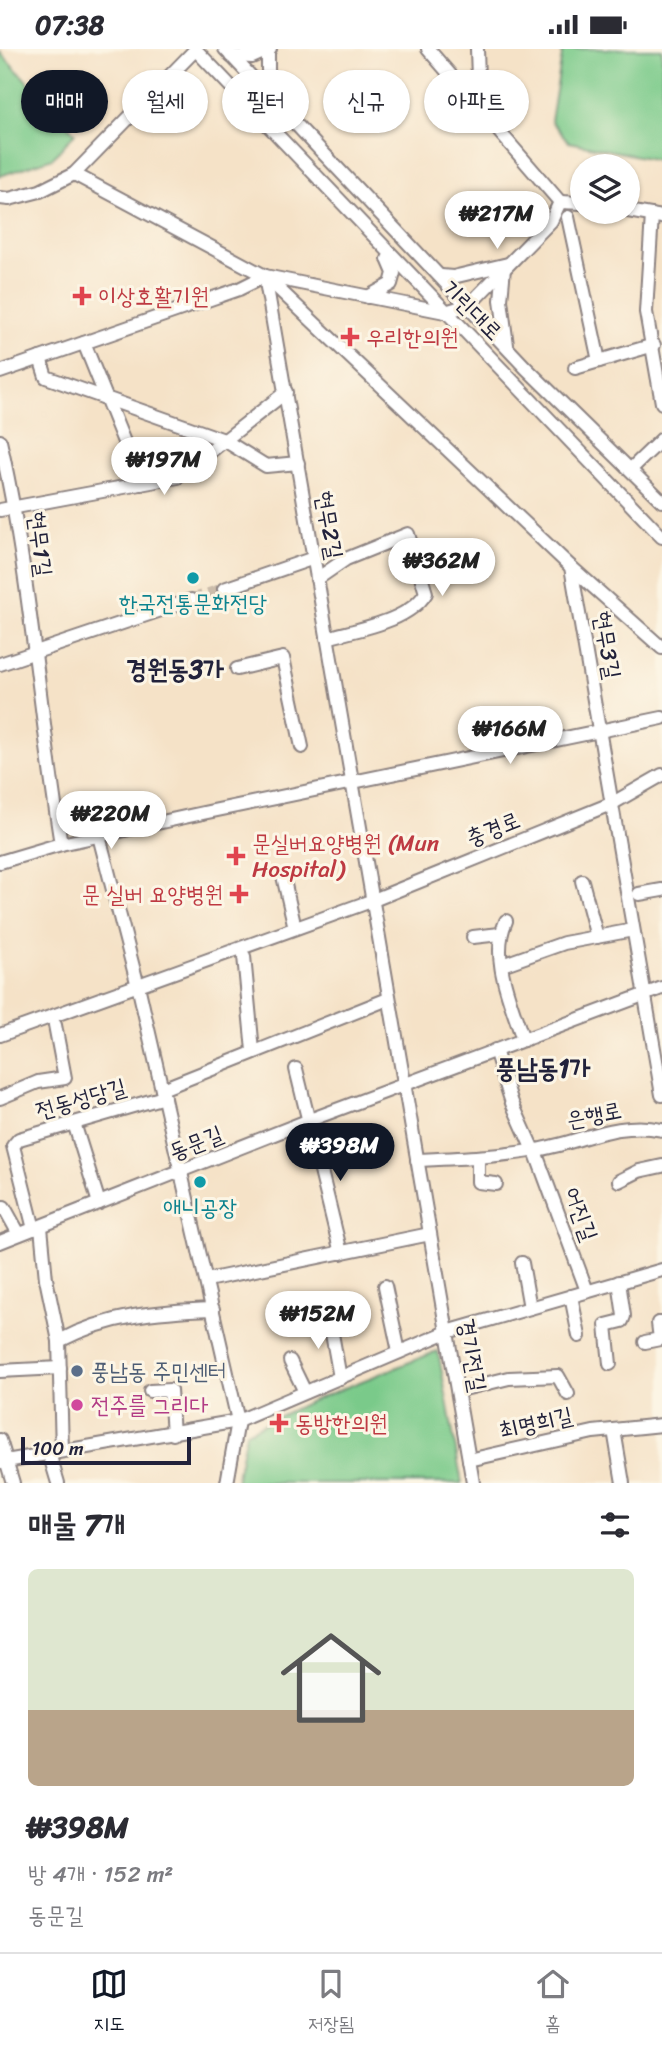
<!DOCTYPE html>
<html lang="ko">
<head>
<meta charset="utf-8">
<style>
	body { margin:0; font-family:Sriracha,"Poor Story",sans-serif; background:#f7f7f7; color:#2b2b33; height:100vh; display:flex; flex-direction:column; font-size:26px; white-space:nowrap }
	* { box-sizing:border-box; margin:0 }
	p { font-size:23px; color:#7c7c81 }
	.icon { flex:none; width:38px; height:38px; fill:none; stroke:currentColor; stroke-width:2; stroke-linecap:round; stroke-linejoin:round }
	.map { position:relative; height:1434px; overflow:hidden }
	.side { display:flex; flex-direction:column; background:#fff; flex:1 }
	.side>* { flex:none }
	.hud { position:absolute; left:21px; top:21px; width:621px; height:63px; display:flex; gap:14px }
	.controls { position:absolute; left:570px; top:105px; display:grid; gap:14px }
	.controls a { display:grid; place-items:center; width:70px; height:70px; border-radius:50%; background:#fff; box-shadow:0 2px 5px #0004; font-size:35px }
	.scale { position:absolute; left:21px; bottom:18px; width:170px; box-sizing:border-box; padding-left:7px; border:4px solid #22223b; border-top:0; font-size:19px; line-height:24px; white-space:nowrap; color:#22223b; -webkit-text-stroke:5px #fcf5e5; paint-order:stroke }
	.price { position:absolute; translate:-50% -60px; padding:0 16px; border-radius:24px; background:#fff; color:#222; font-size:23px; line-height:46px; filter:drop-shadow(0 2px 4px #0008) }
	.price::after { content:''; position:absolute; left:50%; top:42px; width:21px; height:16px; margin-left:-10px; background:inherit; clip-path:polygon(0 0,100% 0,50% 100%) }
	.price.on { background:#111827; color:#fff }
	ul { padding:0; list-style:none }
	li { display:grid; align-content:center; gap:14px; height:371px; padding:0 28px }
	li span { display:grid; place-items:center; height:217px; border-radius:10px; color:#555 }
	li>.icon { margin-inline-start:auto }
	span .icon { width:126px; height:126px; fill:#fffc; stroke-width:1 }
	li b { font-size:30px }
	h2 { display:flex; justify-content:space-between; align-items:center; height:84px; padding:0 28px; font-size:30px }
	.pill { padding:0 24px; border-radius:32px; background:#fff; box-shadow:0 2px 5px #0004; font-size:24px; line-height:63px }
	.pill.on { background:#111827; color:#fff }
	.status { display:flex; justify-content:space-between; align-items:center; height:49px; padding:0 35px; background:#fff; direction:ltr }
	.status svg { height:19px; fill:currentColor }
	.tab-bar { display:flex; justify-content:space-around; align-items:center; height:98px; border-top:2px solid #e1e1e2; background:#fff; font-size:19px; color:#7c7c81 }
	.tab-bar a { display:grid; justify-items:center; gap:4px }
	.tab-bar .on { color:#111827 }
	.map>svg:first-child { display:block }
	.green { fill:#7aca8a; stroke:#4e7662; stroke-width:2 }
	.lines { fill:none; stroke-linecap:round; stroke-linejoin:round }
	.minor-tunnel { stroke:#cbbcab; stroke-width:12; stroke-dasharray:12 6; stroke-linecap:butt }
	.minor-casing { stroke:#8c8281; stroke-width:16 }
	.minor { stroke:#fff; stroke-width:12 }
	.health-dot { fill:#e0444e; stroke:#fcf5e5; stroke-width:2.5 }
	.culture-dot { fill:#0f9aa8; stroke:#fcf5e5; stroke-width:2.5 }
	.service-dot { fill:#5c6f8a; stroke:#fcf5e5; stroke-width:2.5 }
	.hotel-dot { fill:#d1479c; stroke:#fcf5e5; stroke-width:2.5 }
	.labels { text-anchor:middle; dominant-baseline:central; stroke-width:6; stroke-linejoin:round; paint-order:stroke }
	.health-label { font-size:23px; fill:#be3a42; stroke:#fcf5e5; text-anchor:start }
	.street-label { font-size:23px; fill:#22223b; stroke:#fcf5e5 }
	.culture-label { font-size:23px; fill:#0d838f; stroke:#fcf5e5 }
	.service-label { font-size:23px; fill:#4e5e75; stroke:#fcf5e5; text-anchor:start }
	.hotel-label { font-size:23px; fill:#b23c85; stroke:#fcf5e5; text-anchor:start }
	.quarter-label { font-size:26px; font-weight:bold; fill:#22223b; stroke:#fcf5e5 }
</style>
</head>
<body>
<div class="status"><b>07:38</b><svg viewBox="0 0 49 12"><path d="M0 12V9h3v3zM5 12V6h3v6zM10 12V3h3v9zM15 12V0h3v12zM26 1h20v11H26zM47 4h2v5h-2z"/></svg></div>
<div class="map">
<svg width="662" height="1434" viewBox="0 0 662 1434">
	<rect width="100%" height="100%" fill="#fcf5e5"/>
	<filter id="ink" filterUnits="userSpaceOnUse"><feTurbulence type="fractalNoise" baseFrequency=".0143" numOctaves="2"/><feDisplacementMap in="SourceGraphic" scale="14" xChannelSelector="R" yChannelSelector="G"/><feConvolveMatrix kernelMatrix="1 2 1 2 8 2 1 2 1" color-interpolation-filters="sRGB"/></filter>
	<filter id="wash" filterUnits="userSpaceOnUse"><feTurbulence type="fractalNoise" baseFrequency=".00686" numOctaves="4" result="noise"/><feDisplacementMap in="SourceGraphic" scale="28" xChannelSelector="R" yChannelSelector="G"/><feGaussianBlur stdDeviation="1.57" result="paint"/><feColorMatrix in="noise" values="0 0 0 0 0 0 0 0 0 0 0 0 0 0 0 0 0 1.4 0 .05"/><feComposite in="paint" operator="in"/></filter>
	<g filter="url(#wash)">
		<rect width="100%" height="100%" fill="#f5e2c7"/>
		<g class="green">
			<path d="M 563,0 L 662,0 L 662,112 L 569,93 L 551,72 Z"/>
			<path d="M 0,3 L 75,84 L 53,109 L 0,127 Z"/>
			<path d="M 438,1302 L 462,1434 L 236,1434 L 246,1383 L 309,1353 Z"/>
		</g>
	</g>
	<g filter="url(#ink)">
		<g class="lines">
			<path class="minor-tunnel" d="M 191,551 L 224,540"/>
			<defs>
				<g id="minor">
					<path d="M 195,0 L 662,488"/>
					<path d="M 225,0 L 526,319 L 662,452"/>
					<path d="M 428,0 L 560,153"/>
					<path d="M 477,0 L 479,58"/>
					<path d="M 268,2 L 268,21 L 276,49"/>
					<path d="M 231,7 L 252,8 L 270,0"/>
					<path d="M 74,125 L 265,227 L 571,518 L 662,599"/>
					<path d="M 0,149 L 9,150 L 40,142 L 74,125 L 196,0"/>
					<path d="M 560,153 L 583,154"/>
					<path d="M 628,162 L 662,168"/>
					<path d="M 652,166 L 646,263 L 662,354"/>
					<path d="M 568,168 L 599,312"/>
					<path d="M 504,219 L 501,251 L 507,296"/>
					<path d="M 265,227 L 473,1434"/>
					<path d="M 441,227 L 453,228 L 508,215"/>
					<path d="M 368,248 L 391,235 L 394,224 L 388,210"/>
					<path d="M 84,294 L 141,435"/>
					<path d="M 40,309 L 46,328 L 224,391 L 266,417 L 298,414"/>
					<path d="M 575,319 L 654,296"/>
					<path d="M 0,323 L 239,240 L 265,227 L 445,263 L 469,256 L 551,172 L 560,153"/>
					<path d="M 0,392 C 30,524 39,661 61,795"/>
					<path d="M 631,420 L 662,390"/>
					<path d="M 0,461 L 178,428 L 286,343"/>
					<path d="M 571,518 L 662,1046"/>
					<path d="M 317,530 L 346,510 L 408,485 L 426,544 C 408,573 358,580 327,589"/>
					<path d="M 224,540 L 314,509"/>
					<path d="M 0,615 L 191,551"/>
					<path d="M 237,620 L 283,609 L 302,698"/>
					<path d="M 99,787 L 140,945 L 238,1372 L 227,1434"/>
					<path d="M 0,813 L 61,795 L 203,764 L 662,669"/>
					<path d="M 283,827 L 295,879"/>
					<path d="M 582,832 L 597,888"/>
					<path d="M 639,845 L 662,841"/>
					<path d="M 506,872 C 489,909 512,955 523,991"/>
					<path d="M 473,888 L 500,885"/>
					<path d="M 244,907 L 253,1002"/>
					<path d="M 502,916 L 564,894 L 628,882"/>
					<path d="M 0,986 L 371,852 L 613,754 L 662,726"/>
					<path d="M 495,1001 L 512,1054 L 533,1101"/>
					<path d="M 296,1020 L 341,1204"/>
					<path d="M 162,1040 L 388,950"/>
					<path d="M 0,1049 L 38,1033 L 65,1029 L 55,976"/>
					<path d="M 74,1074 L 99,1154"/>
					<path d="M 535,1102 L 587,1242"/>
					<path d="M 478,1108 L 478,1133 L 496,1135"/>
					<path d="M 417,1111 C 457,1109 497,1108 536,1101 C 579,1094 617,1071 662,1081"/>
					<path d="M 619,1132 L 639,1122 L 662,1117"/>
					<path d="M 4,1158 L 19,1185"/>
					<path d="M 41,1178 L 46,1230 L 59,1292 L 62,1402"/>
					<path d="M 34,1180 L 13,1097 L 19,1090 L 164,1048"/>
					<path d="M 0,1193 L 307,1072 L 662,939"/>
					<path d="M 522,1214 L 530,1259"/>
					<path d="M 207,1231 L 430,1185"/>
					<path d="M 385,1237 L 399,1303"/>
					<path d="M 571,1247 L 579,1287"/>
					<path d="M 329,1268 L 340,1329"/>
					<path d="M 59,1292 C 108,1266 159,1262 213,1260"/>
					<path d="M 645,1293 L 660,1290 L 658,1274 L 662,1274"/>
					<path d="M 290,1312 L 305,1343"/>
					<path d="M 610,1315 L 606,1276 L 622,1272 L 624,1267 L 619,1233"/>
					<path d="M 0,1322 L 60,1319"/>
					<path d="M 464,1340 L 509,1329 L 558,1327 L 568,1345"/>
					<path d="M 150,1342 L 170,1341 L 173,1385"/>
					<path d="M 614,1381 L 623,1434"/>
					<path d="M 0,1391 L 13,1434"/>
					<path d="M 49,1404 L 58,1434"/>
					<path d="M 469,1411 L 593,1383 L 662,1376"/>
					<path d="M 0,1413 L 238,1372 L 447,1283 L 662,1221"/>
				</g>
			</defs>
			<use href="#minor" class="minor-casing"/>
			<use href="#minor" class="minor"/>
		</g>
	</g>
	<g class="health-dot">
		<path d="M78.5 236.5h7v7h7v7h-7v7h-7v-7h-7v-7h7z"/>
		<path d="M346.5 277.5h7v7h7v7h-7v7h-7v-7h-7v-7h7z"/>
		<path d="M232.5 796.5h7v7h7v7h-7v7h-7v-7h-7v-7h7z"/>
		<path d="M235.5 834.5h7v7h7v7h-7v7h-7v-7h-7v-7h7z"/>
		<path d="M275.5 1363.5h7v7h7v7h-7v7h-7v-7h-7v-7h7z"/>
	</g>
	<g class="culture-dot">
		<circle cx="193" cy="529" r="7"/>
		<circle cx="200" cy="1133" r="7"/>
	</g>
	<circle class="service-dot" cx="77" cy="1322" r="7"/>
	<circle class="hotel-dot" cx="77" cy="1356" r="7"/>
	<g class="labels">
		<g class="health-label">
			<text x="98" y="247">이상호활기원</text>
			<text x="366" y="288">우리한의원</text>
			<text x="252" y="794">문실버요양병원 (Mun<tspan x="252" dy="26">Hospital)</tspan></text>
			<text x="223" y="845" text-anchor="end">문 실버 요양병원</text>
			<text x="295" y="1374">동방한의원</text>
		</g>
		<g class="street-label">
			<text transform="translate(472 261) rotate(45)">기린대로</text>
			<text transform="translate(329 476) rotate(80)">현무2길</text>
			<text transform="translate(40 495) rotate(83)">현무1길</text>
			<text transform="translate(607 596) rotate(80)">현무3길</text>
			<text transform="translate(493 780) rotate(-22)">충경로</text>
			<text transform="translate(81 1050) rotate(-16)">전동성당길</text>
			<text transform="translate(594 1066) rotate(-11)">은행로</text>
			<text transform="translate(196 1094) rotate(-22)">동문길</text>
			<text transform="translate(581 1165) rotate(70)">어진길</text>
			<text transform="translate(472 1306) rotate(80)">경기전길</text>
			<text transform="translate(536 1374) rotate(-13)">최명희길</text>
		</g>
		<g class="culture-label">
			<text x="193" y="554">한국전통문화전당</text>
			<text x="200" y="1158">애니공장</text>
		</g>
		<g class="service-label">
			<text x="91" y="1322">풍남동 주민센터</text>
		</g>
		<g class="hotel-label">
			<text x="91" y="1356">전주를 그리다</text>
		</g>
		<g class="quarter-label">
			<text x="175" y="620">경원동3가</text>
			<text x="543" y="1019">풍남동1가</text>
		</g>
	</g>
</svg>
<div class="controls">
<a><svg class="icon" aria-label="layers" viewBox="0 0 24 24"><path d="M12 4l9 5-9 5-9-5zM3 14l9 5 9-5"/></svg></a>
</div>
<div class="scale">100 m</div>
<b class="price" style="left:497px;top:202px">₩217M</b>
<b class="price" style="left:164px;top:448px">₩197M</b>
<b class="price" style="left:442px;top:549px">₩362M</b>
<b class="price" style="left:510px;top:717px">₩166M</b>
<b class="price" style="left:111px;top:802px">₩220M</b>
<b class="price on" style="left:340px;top:1134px">₩398M</b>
<b class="price" style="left:318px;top:1302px">₩152M</b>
<div class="hud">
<a class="pill on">매매</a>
<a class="pill">월세</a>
<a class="pill">필터</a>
<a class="pill">신규</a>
<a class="pill">아파트</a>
</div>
</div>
<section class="side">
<h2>매물 7개<svg class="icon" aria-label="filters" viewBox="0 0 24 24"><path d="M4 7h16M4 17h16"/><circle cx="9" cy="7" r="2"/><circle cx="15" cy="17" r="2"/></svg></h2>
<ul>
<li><span style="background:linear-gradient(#dfe7d0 65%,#b9a48a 0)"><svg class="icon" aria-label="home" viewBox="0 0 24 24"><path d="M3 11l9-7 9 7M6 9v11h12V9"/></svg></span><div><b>₩398M</b><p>방 4개 · 152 m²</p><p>동문길</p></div></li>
</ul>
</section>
<nav class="tab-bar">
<a class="on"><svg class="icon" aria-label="map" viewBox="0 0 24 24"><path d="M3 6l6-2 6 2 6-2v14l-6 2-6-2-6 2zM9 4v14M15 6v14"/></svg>지도</a>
<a><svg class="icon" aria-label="saved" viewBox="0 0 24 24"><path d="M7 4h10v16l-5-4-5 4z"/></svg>저장됨</a>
<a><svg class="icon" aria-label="home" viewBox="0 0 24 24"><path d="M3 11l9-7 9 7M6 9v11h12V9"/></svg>홈</a>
</nav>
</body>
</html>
